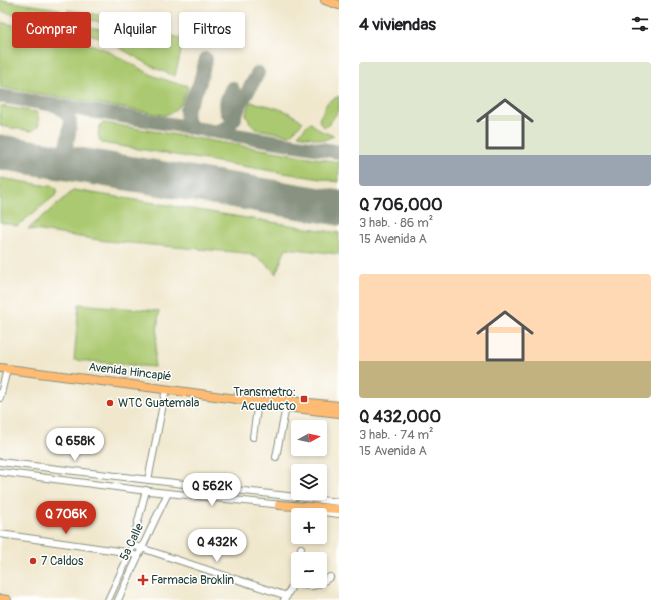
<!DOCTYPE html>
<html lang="es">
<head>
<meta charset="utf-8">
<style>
	body { margin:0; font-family:Pangolin,sans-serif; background:#f6f6f6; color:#202124; height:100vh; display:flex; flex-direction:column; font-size:15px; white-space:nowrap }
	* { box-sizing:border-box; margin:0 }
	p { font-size:13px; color:#757577 }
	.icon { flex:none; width:22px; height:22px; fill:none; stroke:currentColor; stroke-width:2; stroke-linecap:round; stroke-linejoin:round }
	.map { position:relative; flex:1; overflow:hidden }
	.drawer { display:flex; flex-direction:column; background:#fff; width:332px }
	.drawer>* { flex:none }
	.top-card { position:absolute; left:12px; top:12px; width:267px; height:36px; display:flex; gap:8px }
	.needle { width:26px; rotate:82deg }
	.fabs { position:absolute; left:291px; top:420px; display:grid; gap:8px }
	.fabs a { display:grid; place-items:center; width:36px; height:36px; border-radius:4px; background:#fff; box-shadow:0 2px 6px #0003; font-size:20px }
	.price { position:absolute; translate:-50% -34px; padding:0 9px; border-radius:14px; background:#fff; color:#222; font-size:13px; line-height:26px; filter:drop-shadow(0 1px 2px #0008) }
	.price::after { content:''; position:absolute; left:50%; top:24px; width:12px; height:9px; margin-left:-6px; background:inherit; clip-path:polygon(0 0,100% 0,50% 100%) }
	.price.active { background:#c8321e; color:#fff }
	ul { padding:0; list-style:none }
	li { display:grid; align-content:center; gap:8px; height:212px; padding:0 20px }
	li span { display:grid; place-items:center; height:124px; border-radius:4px; color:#555 }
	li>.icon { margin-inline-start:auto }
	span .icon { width:72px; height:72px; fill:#fffc; stroke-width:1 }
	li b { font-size:17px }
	h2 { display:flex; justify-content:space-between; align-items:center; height:48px; padding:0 20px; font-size:17px }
	.pill { padding:0 14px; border-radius:4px; background:#fff; box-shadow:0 2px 6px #0003; font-size:14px; line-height:36px }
	.pill.active { background:#c8321e; color:#fff }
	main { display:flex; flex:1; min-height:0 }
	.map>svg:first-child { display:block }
	.green { fill:#abc970; stroke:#658352 }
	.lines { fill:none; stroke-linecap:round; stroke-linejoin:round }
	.taxiway { stroke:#889280; stroke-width:14 }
	.runway { stroke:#889280; stroke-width:35 }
	.minor-casing { stroke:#889280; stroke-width:8 }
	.major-casing { stroke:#889280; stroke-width:10 }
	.minor { stroke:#fff; stroke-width:6 }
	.major { stroke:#ffbb71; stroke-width:8 }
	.poi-dot { fill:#c8321e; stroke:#fff; stroke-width:1.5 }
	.labels { text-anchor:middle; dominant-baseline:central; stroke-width:3; stroke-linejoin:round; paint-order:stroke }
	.street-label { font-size:12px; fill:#1f3d34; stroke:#fff }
	.poi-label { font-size:12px; fill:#1f3d34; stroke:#fff; text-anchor:start }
</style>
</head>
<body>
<main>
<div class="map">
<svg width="339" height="600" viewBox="0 0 339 600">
	<rect width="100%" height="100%" fill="#fff"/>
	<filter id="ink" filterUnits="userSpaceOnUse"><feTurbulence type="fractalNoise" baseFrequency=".025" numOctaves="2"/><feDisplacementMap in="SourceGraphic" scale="8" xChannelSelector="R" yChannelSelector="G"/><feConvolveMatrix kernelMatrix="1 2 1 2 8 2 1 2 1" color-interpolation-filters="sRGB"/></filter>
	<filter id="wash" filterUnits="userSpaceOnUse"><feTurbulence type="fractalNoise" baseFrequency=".012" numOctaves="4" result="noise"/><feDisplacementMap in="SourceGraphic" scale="16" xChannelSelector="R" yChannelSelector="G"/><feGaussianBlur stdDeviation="0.9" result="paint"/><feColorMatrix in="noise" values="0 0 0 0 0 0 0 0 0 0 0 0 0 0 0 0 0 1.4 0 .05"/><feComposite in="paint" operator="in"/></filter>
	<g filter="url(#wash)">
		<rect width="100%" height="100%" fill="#f0e7cc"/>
		<g class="green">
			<path d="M 0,0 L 59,9 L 68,19 L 77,24 L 78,28 L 75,29 L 0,11 Z"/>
			<path d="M 67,10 L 120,18 C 119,30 103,23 96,21 C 85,19 74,19 67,10 Z"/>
			<path d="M 0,22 L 77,40 L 102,48 L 154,76 L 175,83 L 186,85 L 188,87 C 183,99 178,113 164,115 L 0,87 Z"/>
			<path d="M 127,24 L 184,39 L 175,76 L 157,69 L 104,39 L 84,32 L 84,26 L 107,30 L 115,30 Z"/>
			<path d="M 339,96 L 339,108 L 335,116 L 331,120 L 328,126 L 324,127 L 320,123 L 319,119 L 322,114 L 327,103 L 329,101 Z"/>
			<path d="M 251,102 C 270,106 288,109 303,122 L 290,135 L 257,129 L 254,127 L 249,121 L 246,114 Z"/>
			<path d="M 0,106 L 36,112 C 40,119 41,129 31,131 L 0,126 Z"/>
			<path d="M 102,123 L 104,123 L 339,162 L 339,182 L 102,143 C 97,138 97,129 102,123 Z"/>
			<path d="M 309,123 L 311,123 L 321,131 L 329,134 L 334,136 L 324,140 L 298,135 Z"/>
			<path d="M 0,178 L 55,187 L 57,189 L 57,194 L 17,226 L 0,222 Z"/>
			<path d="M 74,190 L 339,233 L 339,254 L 286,248 L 276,274 C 266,262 259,257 245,253 L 106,241 L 28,229 Z"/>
			<path d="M 79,304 L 159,311 L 154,367 L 74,360 Z"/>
		</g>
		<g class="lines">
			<g class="taxiway">
				<path d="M 0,96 L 339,152"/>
				<path d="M 55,105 C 61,108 68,113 70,121 C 71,127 66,149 63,154 C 61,157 59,159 56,161"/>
				<path d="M 237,111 L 258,73"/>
				<path d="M 191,127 L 187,121 L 186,110 L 199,85 L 206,59"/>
				<path d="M 217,131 C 226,130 230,125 235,118 L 227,112 C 225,102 227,98 232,88 L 238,101 L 238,108"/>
			</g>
			<path class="runway" d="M 0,152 L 339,208"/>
		</g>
	</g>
	<g filter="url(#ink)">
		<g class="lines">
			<defs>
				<g id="minor">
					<path d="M 0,398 L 7,369"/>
					<path d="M 253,437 L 258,402"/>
					<path d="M 276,457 L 286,407"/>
					<path d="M 0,462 L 141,479 L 339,502"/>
					<path d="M 0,472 L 139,490 L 282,505"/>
					<path d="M 148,480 L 166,389"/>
					<path d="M 315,511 L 339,514"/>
					<path d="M 0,534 L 125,552 L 138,556"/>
					<path d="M 132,545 L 287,596"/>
					<path d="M 299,559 L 301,548"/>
					<path d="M 294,583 C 311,588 315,588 330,577"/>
					<path d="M 108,600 L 130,553 L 146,490"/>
					<path d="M 118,600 L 153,524 L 168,493"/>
					<path d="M 284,600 C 293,586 295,580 298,564"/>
				</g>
				<g id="major">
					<path d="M 325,0 L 339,5"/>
					<path d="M 0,368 L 171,390 L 258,402 L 277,406 L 339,413"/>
					<path d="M 266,401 L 280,400 L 339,406"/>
					<path d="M 279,505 L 339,509"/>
					<path d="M 0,599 L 7,600"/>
				</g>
			</defs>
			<use href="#minor" class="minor-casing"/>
			<use href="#major" class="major-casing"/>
			<use href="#minor" class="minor"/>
			<use href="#major" class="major"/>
		</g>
	</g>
	<g class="poi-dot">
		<rect x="300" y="395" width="8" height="8" rx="2"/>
		<circle cx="110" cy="403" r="4"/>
		<circle cx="33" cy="561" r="4"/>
		<path d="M141 574h4v4h4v4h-4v4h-4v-4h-4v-4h4z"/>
	</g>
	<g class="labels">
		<g class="street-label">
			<text transform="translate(130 372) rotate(7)">Avenida Hincapié</text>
			<text transform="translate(132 542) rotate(-65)">5a Calle</text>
		</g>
		<g class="poi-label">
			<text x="296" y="392" text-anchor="end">Transmetro:<tspan x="296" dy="14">Acueducto</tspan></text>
			<text x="118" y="403">WTC Guatemala</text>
			<text x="41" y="561">7 Caldos</text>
			<text x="151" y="580">Farmacia Broklin</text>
		</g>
	</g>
</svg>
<div class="fabs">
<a><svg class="needle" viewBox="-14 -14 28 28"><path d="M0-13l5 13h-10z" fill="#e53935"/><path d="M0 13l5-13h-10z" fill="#757577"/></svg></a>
<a><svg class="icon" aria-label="layers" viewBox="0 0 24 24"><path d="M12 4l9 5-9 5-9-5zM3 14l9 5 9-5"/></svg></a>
<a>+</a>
<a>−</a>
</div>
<b class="price" style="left:75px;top:462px">Q 658K</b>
<b class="price" style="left:212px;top:507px">Q 562K</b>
<b class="price active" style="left:66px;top:535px">Q 706K</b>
<b class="price" style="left:217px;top:563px">Q 432K</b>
<div class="top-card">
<a class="pill active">Comprar</a>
<a class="pill">Alquilar</a>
<a class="pill">Filtros</a>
</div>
</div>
<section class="drawer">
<h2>4 viviendas<svg class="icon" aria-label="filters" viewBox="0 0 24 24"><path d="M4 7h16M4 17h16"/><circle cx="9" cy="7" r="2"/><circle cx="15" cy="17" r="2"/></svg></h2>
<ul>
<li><span style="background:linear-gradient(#dfe7d0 75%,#9aa5b1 0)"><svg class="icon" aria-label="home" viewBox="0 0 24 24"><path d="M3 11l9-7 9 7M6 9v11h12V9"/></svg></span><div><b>Q 706,000</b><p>3 hab. · 86 m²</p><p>15 Avenida A</p></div></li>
<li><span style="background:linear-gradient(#ffd9b3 70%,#c2b280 0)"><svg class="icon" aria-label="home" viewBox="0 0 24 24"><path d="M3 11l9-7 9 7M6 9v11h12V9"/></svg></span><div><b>Q 432,000</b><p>3 hab. · 74 m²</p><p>15 Avenida A</p></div></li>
</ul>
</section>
</main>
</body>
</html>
